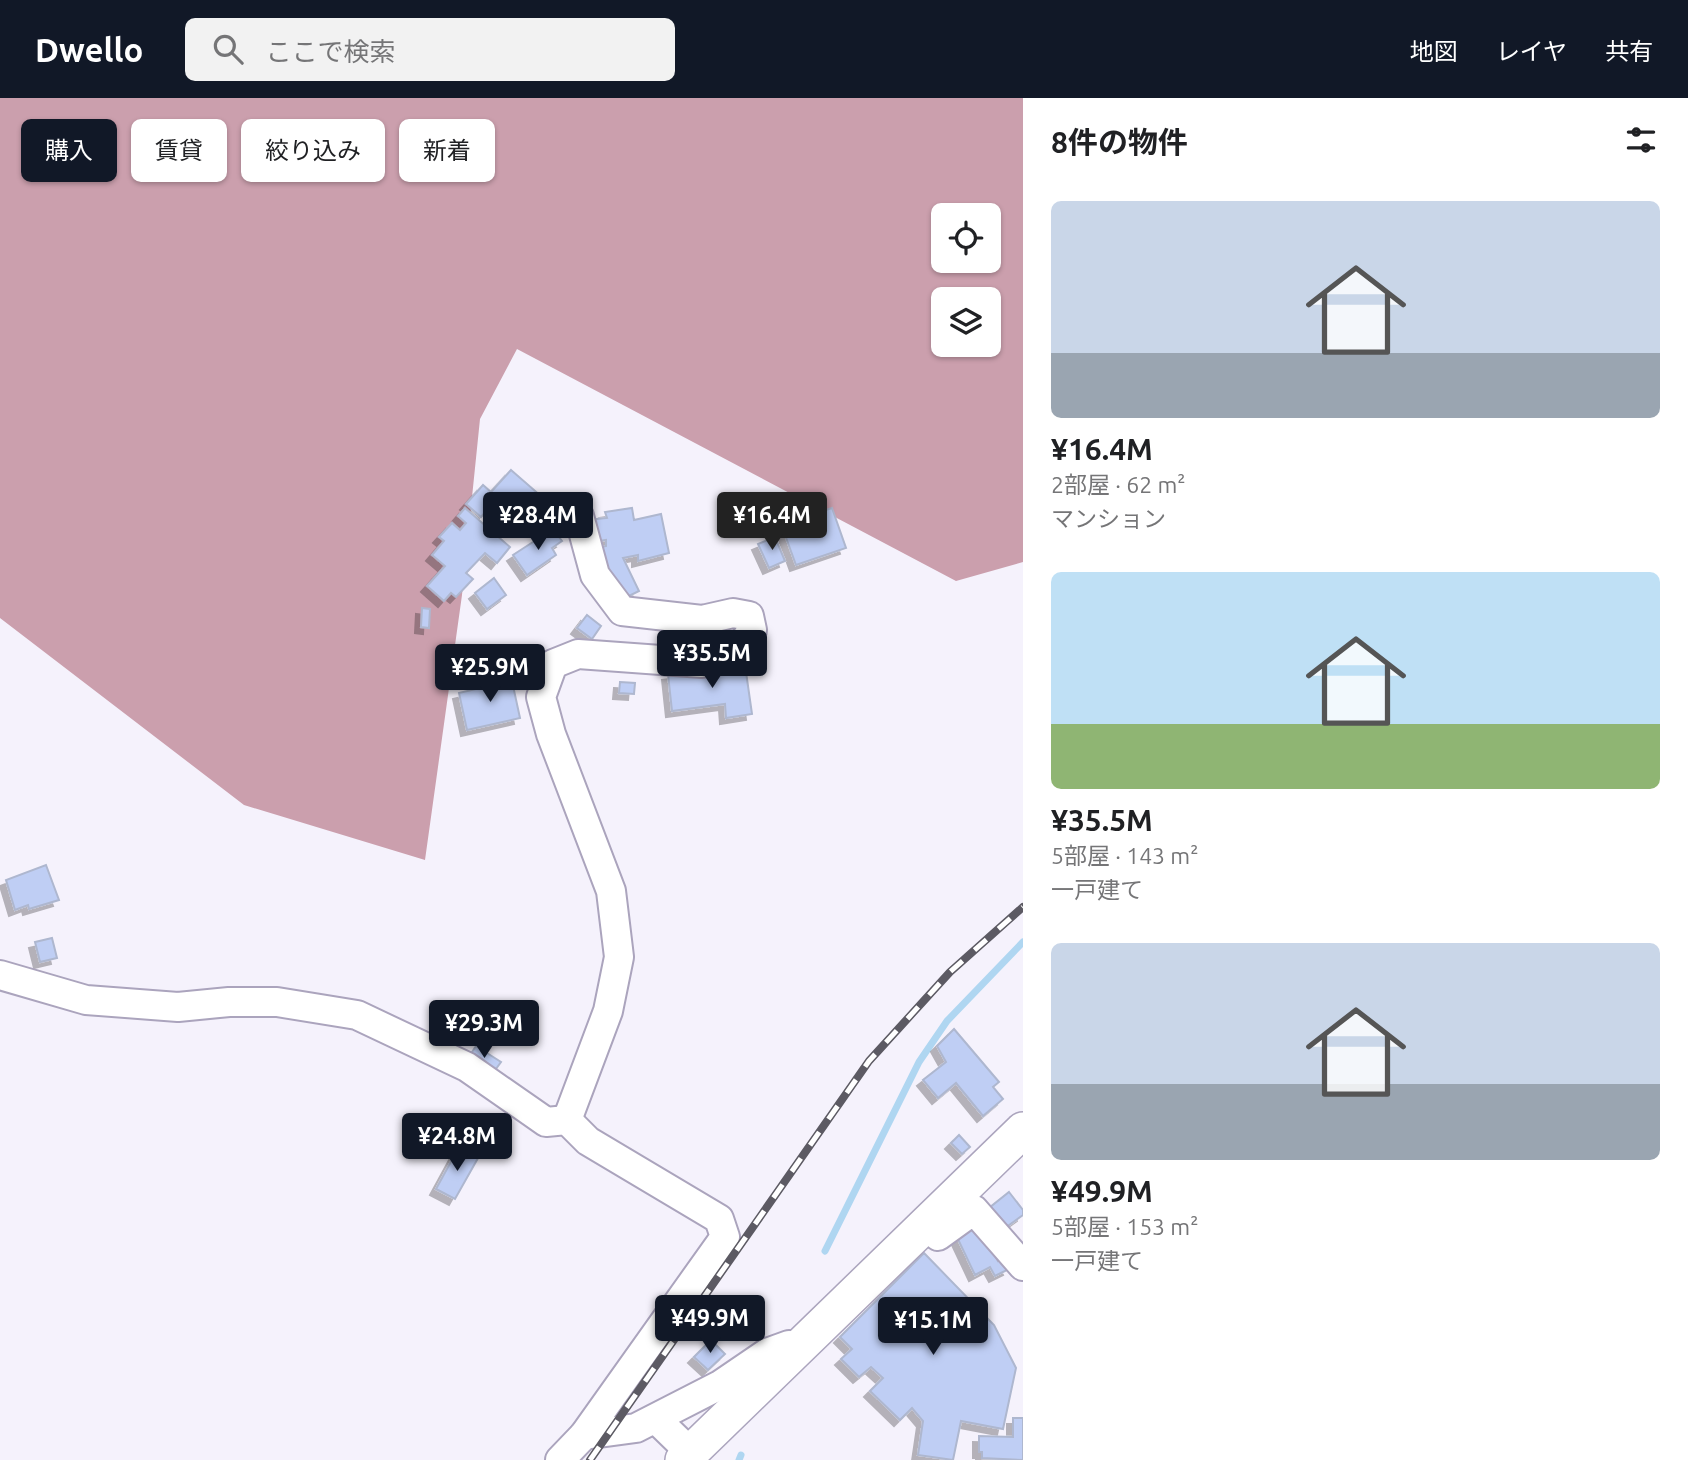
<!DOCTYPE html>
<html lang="ja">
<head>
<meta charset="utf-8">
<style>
	body { margin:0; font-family:Ubuntu,"Noto Sans JP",sans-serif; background:#f2f2f2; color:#202124; height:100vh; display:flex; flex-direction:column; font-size:26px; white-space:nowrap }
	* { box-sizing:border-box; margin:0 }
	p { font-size:23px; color:#757577 }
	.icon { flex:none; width:38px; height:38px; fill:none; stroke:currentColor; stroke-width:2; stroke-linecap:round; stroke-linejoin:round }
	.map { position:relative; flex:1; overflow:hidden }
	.panel { display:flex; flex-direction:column; background:#fff; width:665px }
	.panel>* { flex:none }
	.hud { position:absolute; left:21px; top:21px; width:665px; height:63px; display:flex; gap:14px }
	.tools { position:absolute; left:931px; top:105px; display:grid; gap:14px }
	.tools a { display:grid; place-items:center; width:70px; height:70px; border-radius:10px; background:#fff; box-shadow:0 2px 5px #0004; font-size:35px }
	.price { position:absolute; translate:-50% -60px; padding:0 16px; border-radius:7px; background:#111827; color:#fff; font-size:23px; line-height:46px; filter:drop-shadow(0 2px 4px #0008) }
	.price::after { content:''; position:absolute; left:50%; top:42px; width:21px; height:16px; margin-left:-10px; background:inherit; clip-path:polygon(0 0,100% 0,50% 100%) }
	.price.current { background:#222; color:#fff }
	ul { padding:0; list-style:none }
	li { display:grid; align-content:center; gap:14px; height:371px; padding:0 28px }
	li span { display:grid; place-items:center; height:217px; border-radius:10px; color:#555 }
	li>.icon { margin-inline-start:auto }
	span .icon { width:126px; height:126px; fill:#fffc; stroke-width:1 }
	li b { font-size:30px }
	h2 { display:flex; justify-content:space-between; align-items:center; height:84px; padding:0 28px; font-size:30px }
	.chip { padding:0 24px; border-radius:10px; background:#fff; box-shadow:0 2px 5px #0004; font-size:24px; line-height:63px }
	.chip.current { background:#111827; color:#fff }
	header { display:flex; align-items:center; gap:42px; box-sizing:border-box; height:98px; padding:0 35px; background:#111827; color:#fff }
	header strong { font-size:33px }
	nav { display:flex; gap:38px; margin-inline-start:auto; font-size:24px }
	.search { width:490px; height:63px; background:#f2f2f2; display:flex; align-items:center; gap:18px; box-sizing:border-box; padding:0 24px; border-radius:10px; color:#757577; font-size:26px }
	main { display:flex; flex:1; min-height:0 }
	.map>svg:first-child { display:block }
	.forest { fill:#cb9fad; fill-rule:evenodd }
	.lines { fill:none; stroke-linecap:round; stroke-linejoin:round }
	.stream { stroke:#afd6f1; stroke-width:7 }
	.building { fill:#bfcef4; stroke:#aeb7cf; stroke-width:2; filter:url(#shadow) }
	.minor-casing { stroke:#aba4bd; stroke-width:32 }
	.tertiary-casing { stroke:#aba4bd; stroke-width:38 }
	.minor { stroke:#fff; stroke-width:28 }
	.tertiary { stroke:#fff; stroke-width:35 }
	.rail-casing { stroke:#5c5a63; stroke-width:8 }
	.rail { stroke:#fff; stroke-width:5; stroke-dasharray:16; stroke-linecap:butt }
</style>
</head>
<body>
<header>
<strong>Dwello</strong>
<div class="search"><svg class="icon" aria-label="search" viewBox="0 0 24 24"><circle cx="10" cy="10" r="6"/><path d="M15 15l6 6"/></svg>ここで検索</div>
<nav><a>地図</a><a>レイヤ</a><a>共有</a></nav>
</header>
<main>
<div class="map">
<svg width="1023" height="1362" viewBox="0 0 1023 1362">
	<defs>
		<filter id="shadow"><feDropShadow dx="-6" dy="6" stdDeviation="0" flood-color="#0004"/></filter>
	</defs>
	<rect width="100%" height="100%" fill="#f5f2fc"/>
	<path class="forest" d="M 0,0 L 1023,0 L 1023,464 L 956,483 L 517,251 L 480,321 L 462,497 L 425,762 L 244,707 L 0,520 ZM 943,117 L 989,117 L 989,163 L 943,163 ZM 943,201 L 989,201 L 989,247 L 943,247 Z"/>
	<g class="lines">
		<g class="stream">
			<path d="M 825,1153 L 919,964 L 947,923 L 1023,844"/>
			<path d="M 739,1362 L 741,1357"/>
		</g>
	</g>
	<g class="building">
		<path d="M 511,372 L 557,412 L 549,421 L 542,416 L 528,431 L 515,420 L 510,425 L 498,414 L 503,408 L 496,402 L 481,419 L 466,406 L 483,387 L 491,394 Z"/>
		<path d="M 465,410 L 510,449 L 497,465 L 485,455 L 466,475 L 473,481 L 456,499 L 451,495 L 444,503 L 427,488 L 445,468 L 432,457 L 444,443 L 439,439 L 452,425 L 460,432 L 466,425 L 458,418 Z"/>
		<path d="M 632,410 L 634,422 L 661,416 L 669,455 L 638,463 L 638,457 L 623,460 L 639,493 L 623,501 L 601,462 L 598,450 L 606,448 L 606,442 L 591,444 L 588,422 L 607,420 L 605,414 Z"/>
		<path d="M 832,410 L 846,450 L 796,467 L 784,434 L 819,425 L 816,415 Z"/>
		<path d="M 553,431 L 562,443 L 552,450 L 556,457 L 527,477 L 513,457 Z"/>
		<path d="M 775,439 L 785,463 L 769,470 L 758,446 Z"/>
		<path d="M 494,480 L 506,497 L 487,511 L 475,495 Z"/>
		<path d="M 422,510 L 430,511 L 429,530 L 421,529 Z"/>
		<path d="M 587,517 L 601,528 L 592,541 L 577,530 Z"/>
		<path d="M 745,567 L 752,616 L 726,620 L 725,606 L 672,613 L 668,576 Z"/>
		<path d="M 504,578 L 505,584 L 512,583 L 520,620 L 467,632 L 459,595 L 480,590 L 478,583 Z"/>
		<path d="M 620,584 L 635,585 L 634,596 L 619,595 Z"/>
		<path d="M 46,767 L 59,802 L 29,811 L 28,807 L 15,812 L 6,782 Z"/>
		<path d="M 52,840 L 57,860 L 40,864 L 35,844 Z"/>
		<path d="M 954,931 L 999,984 L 993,989 L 1003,1001 L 983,1018 L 956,985 L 938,1000 L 923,982 L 946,964 L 937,948 Z"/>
		<path d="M 476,948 L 501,964 L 493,975 L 468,960 Z"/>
		<path d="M 959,1037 L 970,1049 L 962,1056 L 951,1045 Z"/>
		<path d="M 459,1049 L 478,1060 L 455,1101 L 436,1091 Z"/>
		<path d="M 1009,1094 L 1023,1112 L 1023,1117 L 1005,1130 L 989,1110 Z"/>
		<path d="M 978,1126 L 998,1163 L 1003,1160 L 1009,1171 L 995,1178 L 990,1169 L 975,1177 L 956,1137 Z"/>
		<path d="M 924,1155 L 994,1227 L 1016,1270 L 1003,1331 L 961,1323 L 953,1362 L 918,1357 L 923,1323 L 912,1310 L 900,1322 L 870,1293 L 883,1280 L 871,1269 L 859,1279 L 841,1261 L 852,1251 L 840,1239 Z"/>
		<path d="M 711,1242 L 725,1256 L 708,1272 L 694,1259 Z"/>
		<path d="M 1013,1320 L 1023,1320 L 1023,1362 L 982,1360 L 982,1354 L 979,1354 L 979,1338 L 1013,1339 Z"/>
	</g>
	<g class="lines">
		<defs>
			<g id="minor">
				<path d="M 0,877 L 86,902 L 178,909 L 229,904 L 277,904 L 357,917 L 467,969 L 546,1024 L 567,1022 L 588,1043 L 719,1121 L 725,1139 L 584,1337 L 560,1362"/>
				<path d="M 567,1022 L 608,913 L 619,859 L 611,793 L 551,636 L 541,599 L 553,566 L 578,556 L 702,565 L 744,544 L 752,532 L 749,518 L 733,515 L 702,522 L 622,513 L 595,477 L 579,418"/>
				<path d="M 926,1126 L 938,1138 L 974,1112 L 1023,1168"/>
				<path d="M 656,1321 L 690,1354"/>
				<path d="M 584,1337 L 636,1330 L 720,1287 L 767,1255 L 789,1247 L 796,1250"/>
			</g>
			<path id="tertiary" d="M 683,1362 L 1023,1032"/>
		</defs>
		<use href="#minor" class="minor-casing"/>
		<use href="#tertiary" class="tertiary-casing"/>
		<use href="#minor" class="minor"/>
		<use href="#tertiary" class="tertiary"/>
		<defs>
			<path id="rail" d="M 590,1362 L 869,963 L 950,874 L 1023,809"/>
		</defs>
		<use href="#rail" class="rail-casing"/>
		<use href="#rail" class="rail"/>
	</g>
</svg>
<div class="tools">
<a><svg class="icon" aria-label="locate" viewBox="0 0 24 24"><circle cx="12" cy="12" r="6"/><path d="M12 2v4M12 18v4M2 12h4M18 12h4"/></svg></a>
<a><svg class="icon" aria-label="layers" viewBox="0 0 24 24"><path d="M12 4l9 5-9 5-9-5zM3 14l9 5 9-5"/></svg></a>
</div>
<b class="price" style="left:538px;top:454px">¥28.4M</b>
<b class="price current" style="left:772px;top:454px">¥16.4M</b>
<b class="price" style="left:712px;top:592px">¥35.5M</b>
<b class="price" style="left:490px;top:606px">¥25.9M</b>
<b class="price" style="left:484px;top:962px">¥29.3M</b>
<b class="price" style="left:457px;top:1075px">¥24.8M</b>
<b class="price" style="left:710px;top:1257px">¥49.9M</b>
<b class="price" style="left:933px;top:1259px">¥15.1M</b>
<div class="hud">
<a class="chip current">購入</a>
<a class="chip">賃貸</a>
<a class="chip">絞り込み</a>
<a class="chip">新着</a>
</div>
</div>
<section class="panel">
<h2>8件の物件<svg class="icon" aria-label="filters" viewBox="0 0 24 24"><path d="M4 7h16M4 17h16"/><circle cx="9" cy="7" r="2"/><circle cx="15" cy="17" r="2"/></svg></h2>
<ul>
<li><span style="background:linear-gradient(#c9d6e8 70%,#9aa5b1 0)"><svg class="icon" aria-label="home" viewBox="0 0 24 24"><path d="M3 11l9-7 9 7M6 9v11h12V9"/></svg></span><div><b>¥16.4M</b><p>2部屋 · 62 m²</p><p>マンション</p></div></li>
<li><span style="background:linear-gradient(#bfe0f5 70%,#8fb573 0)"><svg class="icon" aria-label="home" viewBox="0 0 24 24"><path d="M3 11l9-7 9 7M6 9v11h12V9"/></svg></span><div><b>¥35.5M</b><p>5部屋 · 143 m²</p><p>一戸建て</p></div></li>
<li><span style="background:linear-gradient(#c9d6e8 65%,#9aa5b1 0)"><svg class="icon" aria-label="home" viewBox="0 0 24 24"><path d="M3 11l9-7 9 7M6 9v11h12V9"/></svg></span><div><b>¥49.9M</b><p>5部屋 · 153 m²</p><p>一戸建て</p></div></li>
</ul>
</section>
</main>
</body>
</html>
